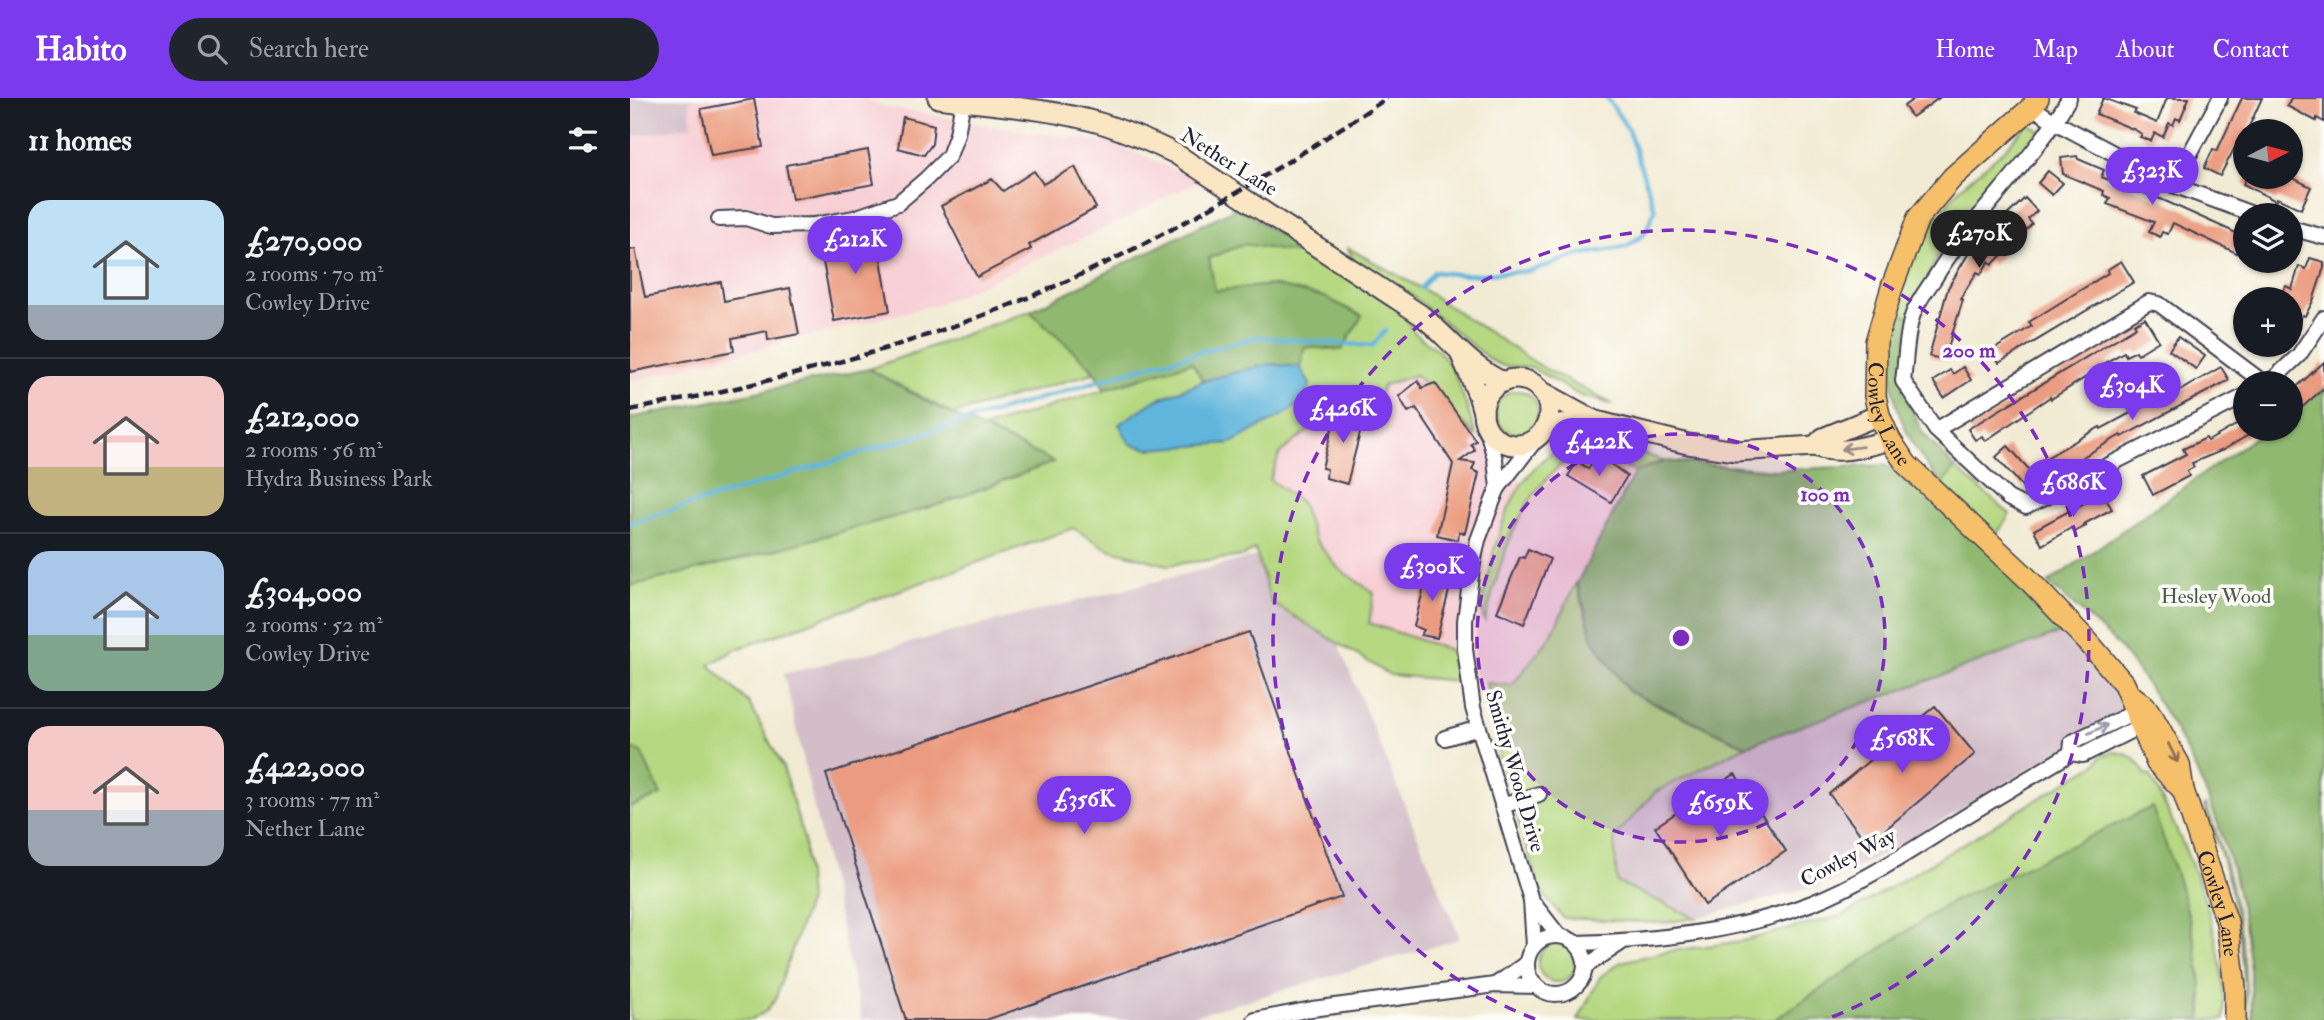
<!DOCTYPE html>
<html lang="en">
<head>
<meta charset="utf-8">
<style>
	body { margin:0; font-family:"IM FELL Double Pica",serif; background:#20242c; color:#f1f3f6; height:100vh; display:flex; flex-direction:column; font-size:26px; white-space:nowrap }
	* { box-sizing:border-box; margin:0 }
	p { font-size:23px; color:#9ea1a6 }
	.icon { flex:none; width:38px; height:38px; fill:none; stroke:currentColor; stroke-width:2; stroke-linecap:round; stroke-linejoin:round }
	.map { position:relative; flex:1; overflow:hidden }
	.panel { display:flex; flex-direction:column; background:#171b24; width:630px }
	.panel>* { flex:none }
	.needle { width:46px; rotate:84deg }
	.tools { position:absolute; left:1603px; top:21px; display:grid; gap:14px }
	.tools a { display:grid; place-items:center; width:70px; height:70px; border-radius:50%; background:#171b24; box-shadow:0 2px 5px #0004; font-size:35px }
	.price { position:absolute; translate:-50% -60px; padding:0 16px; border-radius:24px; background:#7c3aed; color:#fff; font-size:23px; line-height:46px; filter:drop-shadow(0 2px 4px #0008) }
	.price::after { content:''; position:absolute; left:50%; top:42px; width:21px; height:16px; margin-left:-10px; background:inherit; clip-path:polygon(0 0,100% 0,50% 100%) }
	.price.selected { background:#222; color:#fff }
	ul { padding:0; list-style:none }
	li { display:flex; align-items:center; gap:21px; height:175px; padding:0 28px }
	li+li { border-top:2px solid #363941 }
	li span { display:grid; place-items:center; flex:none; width:196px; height:140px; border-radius:21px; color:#555 }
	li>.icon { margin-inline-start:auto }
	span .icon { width:84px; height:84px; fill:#fffc; stroke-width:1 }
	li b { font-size:30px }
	h2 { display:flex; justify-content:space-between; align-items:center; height:84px; padding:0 28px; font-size:30px }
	header { display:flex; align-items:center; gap:42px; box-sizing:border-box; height:98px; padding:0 35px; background:#7c3aed; color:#fff }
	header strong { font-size:33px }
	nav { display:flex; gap:38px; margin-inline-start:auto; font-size:24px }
	.search { width:490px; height:63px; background:#20242c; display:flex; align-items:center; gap:18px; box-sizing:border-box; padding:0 24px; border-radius:38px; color:#9ea1a6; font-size:26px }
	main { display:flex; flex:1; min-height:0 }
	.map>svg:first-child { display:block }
	.built { fill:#f7cfd5 }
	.industrial { fill:#d2bdc8 }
	.green { fill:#b6d881; stroke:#6c7d5e; stroke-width:2 }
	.forest { fill:#90b86f; stroke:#596d55; stroke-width:2 }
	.water { fill:#60b5dc; stroke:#416c8c; stroke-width:2 }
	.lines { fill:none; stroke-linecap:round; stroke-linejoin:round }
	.stream { stroke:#60b5dc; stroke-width:4.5 }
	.building { fill:#eb9b7f }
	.minor-casing { stroke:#414052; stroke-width:18 }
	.secondary-casing { stroke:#414052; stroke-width:23 }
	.primary-casing { stroke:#414052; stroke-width:24 }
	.minor { stroke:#fff; stroke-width:14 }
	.secondary { stroke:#fbe6c4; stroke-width:19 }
	.primary { stroke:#f6c06b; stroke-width:21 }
	.rail { stroke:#22223b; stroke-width:4.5; stroke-dasharray:10 5; stroke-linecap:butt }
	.oneway { stroke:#998e86 }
	.oneway2 { stroke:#9c9ca7 }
	.oneway3 { stroke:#8c7153 }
	.ring { fill:none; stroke:#7b2cbf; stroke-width:3.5; stroke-dasharray:12 9 }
	.labels { text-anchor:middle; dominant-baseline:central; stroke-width:7; stroke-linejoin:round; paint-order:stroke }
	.street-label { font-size:21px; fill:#22223b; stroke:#fdfcf7 }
	.park-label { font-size:21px; fill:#4e5950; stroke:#fdfcf7 }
	.centre { fill:#7b2cbf; stroke:#fdfcf7; stroke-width:3.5 }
	.ring-label { font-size:21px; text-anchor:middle; font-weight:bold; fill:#7b2cbf; stroke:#fdfcf7; stroke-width:7; stroke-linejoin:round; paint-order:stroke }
</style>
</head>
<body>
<header>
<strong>Habito</strong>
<div class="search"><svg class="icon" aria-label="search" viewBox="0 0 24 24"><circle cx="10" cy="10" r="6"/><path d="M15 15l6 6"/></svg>Search here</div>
<nav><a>Home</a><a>Map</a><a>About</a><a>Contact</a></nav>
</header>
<main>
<section class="panel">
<h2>11 homes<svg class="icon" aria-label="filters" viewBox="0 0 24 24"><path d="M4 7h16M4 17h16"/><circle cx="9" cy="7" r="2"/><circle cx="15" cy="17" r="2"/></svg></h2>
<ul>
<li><span style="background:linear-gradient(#bfe0f5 75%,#9aa5b1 0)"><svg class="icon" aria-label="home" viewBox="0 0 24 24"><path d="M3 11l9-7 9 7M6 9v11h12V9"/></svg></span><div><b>£270,000</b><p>2 rooms · 70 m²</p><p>Cowley Drive</p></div></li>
<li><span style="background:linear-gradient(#f6c9c9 65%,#c2b280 0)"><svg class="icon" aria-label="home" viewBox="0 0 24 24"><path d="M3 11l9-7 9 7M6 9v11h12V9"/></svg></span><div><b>£212,000</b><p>2 rooms · 56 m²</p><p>Hydra Business Park</p></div></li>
<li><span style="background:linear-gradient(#a9c7e8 60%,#7fa58c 0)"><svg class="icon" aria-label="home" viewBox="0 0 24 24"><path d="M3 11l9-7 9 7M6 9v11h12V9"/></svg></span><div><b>£304,000</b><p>2 rooms · 52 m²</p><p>Cowley Drive</p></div></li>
<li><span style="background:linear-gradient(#f6c9c9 60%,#9aa5b1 0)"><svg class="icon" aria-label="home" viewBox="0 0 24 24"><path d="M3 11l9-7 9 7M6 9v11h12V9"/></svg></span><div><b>£422,000</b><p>3 rooms · 77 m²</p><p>Nether Lane</p></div></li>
</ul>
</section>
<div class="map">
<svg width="1694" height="922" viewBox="0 0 1694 922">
	<rect width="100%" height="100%" fill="#fdfcf7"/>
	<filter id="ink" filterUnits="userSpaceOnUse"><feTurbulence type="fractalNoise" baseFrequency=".0143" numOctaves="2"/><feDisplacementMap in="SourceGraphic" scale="14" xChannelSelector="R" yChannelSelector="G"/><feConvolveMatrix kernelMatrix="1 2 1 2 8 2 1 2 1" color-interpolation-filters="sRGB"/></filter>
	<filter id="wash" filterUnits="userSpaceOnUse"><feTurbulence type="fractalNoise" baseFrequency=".00686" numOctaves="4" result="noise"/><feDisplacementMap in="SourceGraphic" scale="28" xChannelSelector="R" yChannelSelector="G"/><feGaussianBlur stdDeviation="1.57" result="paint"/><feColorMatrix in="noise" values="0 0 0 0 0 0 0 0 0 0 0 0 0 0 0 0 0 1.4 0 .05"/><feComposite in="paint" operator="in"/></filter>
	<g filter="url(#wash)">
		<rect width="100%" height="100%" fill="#f2ebd4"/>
		<g class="built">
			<path d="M 65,0 L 233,0 L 251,8 L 380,31 L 480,44 L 570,82 L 484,126 L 309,206 L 0,283 L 0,39 L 62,28 L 59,2 Z"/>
			<path d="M 786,277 L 893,387 L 873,422 L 855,522 L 871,460 L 891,417 L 922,375 L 952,350 L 1005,373 L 921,538 L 882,587 L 827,583 L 820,552 L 739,525 L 744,495 L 709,471 L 685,442 L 671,404 L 640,382 L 650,355 L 684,328 L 695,306 L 718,301 L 725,303 L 754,287 Z"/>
		</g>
		<g class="industrial">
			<path d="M 0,0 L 65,0 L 59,3 L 62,28 L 0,39 Z"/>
			<path d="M 668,448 L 830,841 L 549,922 L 232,922 L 154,576 Z"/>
			<path d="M 1441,531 L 1502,611 L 1271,747 L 1192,787 L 1066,820 L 987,784 L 984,740 L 1025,694 L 1116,648 Z"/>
		</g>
		<g class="green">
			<path d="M 1398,26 L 1416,36 L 1351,105 L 1307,159 L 1282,219 L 1265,215 L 1279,165 L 1301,127 L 1329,91 L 1372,54 Z"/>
			<path d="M 615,146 L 680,157 L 775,215 C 782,243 799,240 815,260 C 828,276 839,317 846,338 L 786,277 L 754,287 L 747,301 L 725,303 L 718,301 L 695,306 L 684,328 L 650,355 L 640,382 L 671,404 L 685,442 L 709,471 L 744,495 L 739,525 L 820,552 L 827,583 L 760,577 L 641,504 L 625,451 L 614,458 L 537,467 L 478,451 L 443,430 L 107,551 L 79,567 L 119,605 L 153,669 L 174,742 L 179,802 L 145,902 L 136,913 L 122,922 L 0,922 L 0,709 L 30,697 L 11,654 L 0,650 L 0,488 L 111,461 L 314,405 L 423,364 L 352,330 L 562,264 L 573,283 L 524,303 L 680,287 L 670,269 L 675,249 L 642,187 L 585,193 L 579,160 Z"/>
			<path d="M 718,150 L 791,190 L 915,271 L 982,306 L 951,298 L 902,270 L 873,268 L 860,262 L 774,191 L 724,164 Z"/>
			<path d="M 400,213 L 460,268 L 464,275 L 323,316 L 239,271 Z"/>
			<circle cx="887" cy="314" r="21"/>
			<path d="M 975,343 L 1035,363 L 1005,373 L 952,350 C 942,358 931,366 922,375 C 882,416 869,469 855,523 C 848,509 854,496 857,481 C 867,436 882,382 923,354 C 939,343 956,343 975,343 Z"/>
			<path d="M 1325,370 L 1380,416 L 1367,436 L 1312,387 Z"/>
			<path d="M 946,485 L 963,541 L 998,593 L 1116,648 L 1025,694 L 984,740 L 987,784 L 1066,820 L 1032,825 L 933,820 L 909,791 L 869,659 L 856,585 L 882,587 L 921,538 Z"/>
			<path d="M 1483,654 C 1502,655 1508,662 1516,678 L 1520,677 C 1557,751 1598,837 1594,922 L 1571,922 L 1573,896 L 1319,805 L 1144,922 L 948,922 L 970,879 L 991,864 L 1034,854 L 1112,843 L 1214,817 L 1465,667 L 1471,658 Z"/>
			<path d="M 1576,707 C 1603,776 1617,848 1617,922 L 1615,922 C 1616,848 1601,776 1574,708 Z"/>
			<circle cx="927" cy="865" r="19"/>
		</g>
		<g class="forest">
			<path d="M 608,109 L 680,157 L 614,146 L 579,160 L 585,193 L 642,187 L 695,199 L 732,218 L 712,252 L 675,249 L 670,269 L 638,266 L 573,283 L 562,264 L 475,291 L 460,268 L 400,213 Z"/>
			<path d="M 1265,215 L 1282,219 L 1278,302 L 1292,334 L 1325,370 L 1312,387 C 1265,331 1254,287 1265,215 Z"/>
			<path d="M 239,271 L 305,308 L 424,364 L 314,405 L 111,461 L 0,488 L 0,320 Z"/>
			<path d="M 1694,291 L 1694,922 L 1622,922 C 1622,811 1590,703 1532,610 C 1518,588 1503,564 1485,545 C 1464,524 1440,505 1418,485 L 1637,331 L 1661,331 L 1661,314 Z"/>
			<path d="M 1035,363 L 1146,372 L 1256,367 L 1314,406 L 1441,531 L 1116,648 L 998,593 L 963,541 L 947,485 L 1005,373 Z"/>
			<path d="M 0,650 L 11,654 L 31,697 L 0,709 Z"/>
			<path d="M 1522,709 C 1546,773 1576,853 1571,922 L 1144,922 L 1319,805 Z"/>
		</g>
		<path class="water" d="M 638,266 L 670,269 L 680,287 L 675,300 L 657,315 L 601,345 L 519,351 L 500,346 L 489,326 L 524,303 L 573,283 Z"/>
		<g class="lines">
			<g class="stream">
				<path d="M 791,190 L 804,174 L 836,177 L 901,173 L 948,157 L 996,149 L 1014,136 L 1025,112 L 998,31 L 977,0"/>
				<path d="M 0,425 L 514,269 L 626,239 L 742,248 L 755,233"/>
			</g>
		</g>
		<g id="blocks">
			<g class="building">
				<path d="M 1285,0 L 1309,0 L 1282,19 L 1274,8 Z"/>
				<path d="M 1473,0 L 1506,12 L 1504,15 L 1527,25 L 1537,0 L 1559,0 L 1550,22 L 1546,20 L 1543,27 L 1539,25 L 1533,39 L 1525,35 L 1521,43 L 1510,39 L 1512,36 L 1503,31 L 1466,16 Z"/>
				<path d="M 1612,0 L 1632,0 L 1608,53 L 1604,51 L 1590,78 L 1574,70 L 1583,51 L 1587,53 Z"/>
				<path d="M 1661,0 L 1694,0 L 1694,24 L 1687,20 L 1686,23 L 1657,8 Z"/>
				<path d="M 124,1 L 133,49 L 81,57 L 71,11 Z"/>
				<path d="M 273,19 L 304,27 L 302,46 L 294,57 L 268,50 Z"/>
				<path d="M 238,52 L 244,86 L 162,101 L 156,67 Z"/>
				<path d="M 1447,58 L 1448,61 L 1474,72 L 1471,79 L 1533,102 L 1615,139 L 1615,159 L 1543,125 L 1538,136 L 1532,134 L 1530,139 L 1519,134 L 1524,124 L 1477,106 L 1480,100 L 1473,97 L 1474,93 L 1433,76 L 1431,60 Z"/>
				<path d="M 445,69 L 466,110 L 399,147 L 401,151 L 347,179 L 311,108 L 362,81 L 373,93 L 404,73 L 413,86 Z"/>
				<path d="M 1418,73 L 1433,85 L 1422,97 L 1408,85 Z"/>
				<path d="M 1617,79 L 1661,79 L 1681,89 L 1671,111 L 1647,100 L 1646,103 L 1613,86 Z"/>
				<path d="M 1395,100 L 1407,113 L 1398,121 L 1402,126 L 1362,167 L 1359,163 L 1351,176 L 1347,174 L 1330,201 L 1333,202 L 1314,262 L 1299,258 L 1318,190 L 1340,153 Z"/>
				<path d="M 246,133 L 260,213 L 204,223 L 189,142 Z"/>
				<path d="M 5,151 L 15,199 L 91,184 L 94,203 L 160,190 L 169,236 L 138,242 L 137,233 L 102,240 L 104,253 L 0,274 L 0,152 Z"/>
				<path d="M 1680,160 L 1694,164 L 1694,169 L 1683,203 L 1675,218 L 1673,217 L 1661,233 L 1661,201 L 1648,201 L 1656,188 L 1662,191 L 1669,168 L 1676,171 Z"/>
				<path d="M 1491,163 L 1504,184 L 1369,265 L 1361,253 L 1402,228 L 1399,224 L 1478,175 L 1477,172 Z"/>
				<path d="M 1515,220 L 1529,243 L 1508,256 L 1506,253 L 1496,258 L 1494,254 L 1475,265 L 1478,271 L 1463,280 L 1461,276 L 1421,301 L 1420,299 L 1355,343 L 1352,338 L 1345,342 L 1338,331 L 1506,229 L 1504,226 Z"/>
				<path d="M 1548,239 L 1575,258 L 1566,271 L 1539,252 Z"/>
				<path d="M 1694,264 L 1694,290 L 1661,319 L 1661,294 Z"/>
				<path d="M 1333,269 L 1341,282 L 1314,300 L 1303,283 L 1320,272 L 1323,276 Z"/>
				<path d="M 1591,269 L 1599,282 L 1492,339 L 1491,337 L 1420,378 L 1411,363 L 1470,329 L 1471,331 L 1506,312 L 1530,302 L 1529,299 L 1551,292 Z"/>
				<path d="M 788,283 L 792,290 L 805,285 L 846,343 L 841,346 L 845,352 L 830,363 L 845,365 L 842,372 L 849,375 L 835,435 L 829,434 L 828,442 L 807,437 L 823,366 L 786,310 L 778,314 L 769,298 Z"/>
				<path d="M 707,311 L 735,315 L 717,386 L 696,380 L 697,371 L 692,370 Z"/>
				<path d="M 1613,323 L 1615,331 L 1620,336 L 1593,352 L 1562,365 L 1564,369 L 1557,373 L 1559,378 L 1523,397 L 1513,378 L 1556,356 L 1553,351 L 1576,340 L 1578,343 Z"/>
				<path d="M 1378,348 L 1404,377 L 1392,388 L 1366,359 Z"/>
				<path d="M 968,356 L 997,378 L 981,404 L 938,378 L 948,363 L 958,371 Z"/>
				<path d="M 1467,398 L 1473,403 L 1476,401 L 1482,411 L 1454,426 L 1456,428 L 1444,434 L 1441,430 L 1412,447 L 1404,432 Z"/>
				<path d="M 898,451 L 920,461 L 894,526 L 867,514 L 890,459 L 894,460 Z"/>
				<path d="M 796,469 L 811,474 L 809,481 L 821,485 L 807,540 L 791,537 L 794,532 L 784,528 L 795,485 L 789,482 Z"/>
				<path d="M 619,534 L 712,799 L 356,922 L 276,922 L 196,676 Z"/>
				<path d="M 1305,608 L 1345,656 L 1238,746 L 1199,696 Z"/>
				<path d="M 1105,676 L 1156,753 L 1075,807 L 1025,729 Z"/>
			</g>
		</g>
	</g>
	<g filter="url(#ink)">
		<use href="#blocks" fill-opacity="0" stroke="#414052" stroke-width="2"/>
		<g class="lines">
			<defs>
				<g id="minor">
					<path d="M 1439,0 C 1402,66 1343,116 1304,181 C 1296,193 1286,205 1282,219 C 1276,238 1276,262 1273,283 L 1306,332 L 1378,400 L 1396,409 L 1615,298"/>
					<path d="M 1402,9 L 1425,24 L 1543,87 L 1625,117"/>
					<path d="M 1543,87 L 1590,0"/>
					<path d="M 89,121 L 116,120 L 141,128 L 184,127 L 224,120 L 268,105 L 296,81 L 319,58 L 327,36 L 333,3"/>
					<path d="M 1661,130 L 1694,139"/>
					<path d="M 1639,285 L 1669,257 L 1694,220"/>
					<path d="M 855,325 L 865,361 L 868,390"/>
					<path d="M 1306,332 L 1519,204 L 1529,206 L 1634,285"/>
					<path d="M 815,640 L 849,630"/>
					<path d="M 1441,655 L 1442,644 L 1513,610"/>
					<path d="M 872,708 L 909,696"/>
					<path d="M 901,802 L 929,838"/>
					<circle cx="926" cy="867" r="29"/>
					<path d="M 946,845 C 1025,843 1107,834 1182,805 C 1230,786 1274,757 1317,730 C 1358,704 1400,680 1441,655 L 1453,657 L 1518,624"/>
					<path d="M 904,848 L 901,802 L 843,610 L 835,551 L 835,523 L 842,470 L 848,442 L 865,397 L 868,390 L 907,340"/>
					<path d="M 956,868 L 991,845"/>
					<path d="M 865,887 L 897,865"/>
					<path d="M 625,922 L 682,911 L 865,887 L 906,888"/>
				</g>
				<g id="secondary">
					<path d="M 308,0 C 361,7 418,10 470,25 C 496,33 521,44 546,56 L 791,217 C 818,239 840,269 873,284"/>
					<path d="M 831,257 L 848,297 L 853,314"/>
					<circle cx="886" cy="314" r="33"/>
					<path d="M 911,293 L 966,323"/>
					<path d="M 914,332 L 929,327 L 966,323 L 1058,346 L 1106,353 L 1185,348 C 1208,358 1237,348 1260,342"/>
					<path d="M 1185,348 L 1193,340 L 1249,317"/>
				</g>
				<g id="primary">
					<path id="s1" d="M 1408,0 L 1402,9 L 1323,79 L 1288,120 L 1262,189 L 1246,244 L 1245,298 L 1249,317 L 1260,342 L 1277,367 L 1396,479 L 1459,545 L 1494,586 L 1527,665 L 1553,692"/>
					<path id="s2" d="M 1502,598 L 1515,608 L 1524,621 L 1549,666 L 1553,692 L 1597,824 L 1605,889 L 1605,922"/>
				</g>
			</defs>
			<use href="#minor" class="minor-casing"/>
			<use href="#secondary" class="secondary-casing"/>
			<use href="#primary" class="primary-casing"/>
			<use href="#minor" class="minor"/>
			<use href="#secondary" class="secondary"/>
			<use href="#primary" class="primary"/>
			<path class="rail" d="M 0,312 C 137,286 272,252 402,198 C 527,146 644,75 757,0"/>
		</g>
		<defs><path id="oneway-shaft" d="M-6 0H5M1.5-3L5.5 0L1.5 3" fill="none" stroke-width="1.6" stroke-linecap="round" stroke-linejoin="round" transform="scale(1.75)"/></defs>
		<use class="oneway" href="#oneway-shaft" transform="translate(1222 350) rotate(172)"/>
		<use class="oneway2" href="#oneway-shaft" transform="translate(1468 631) rotate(-25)"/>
		<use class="oneway3" href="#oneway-shaft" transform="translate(1543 655) rotate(64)"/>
	</g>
	<circle cx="1051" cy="540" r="204" fill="#7b2cbf" fill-opacity=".12"/>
	<g class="ring">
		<circle cx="1051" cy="540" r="204"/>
		<path d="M905 921A408 408 0 1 1 1197 921"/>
	</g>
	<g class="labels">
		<g class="street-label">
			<text transform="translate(599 64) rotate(32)">Nether Lane</text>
			<text stroke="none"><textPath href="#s1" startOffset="376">Cowley Lane</textPath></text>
			<text transform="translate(885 673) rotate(74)">Smithy Wood Drive</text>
			<text transform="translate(1218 760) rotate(-27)">Cowley Way</text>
			<text stroke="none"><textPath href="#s2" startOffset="229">Cowley Lane</textPath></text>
		</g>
		<g class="park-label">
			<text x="1586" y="498">Hesley Wood</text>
		</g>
	</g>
	<circle cx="1051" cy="540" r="10" class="centre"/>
	<g class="ring-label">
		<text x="1339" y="259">200 m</text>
		<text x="1195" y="403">100 m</text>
	</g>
</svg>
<div class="tools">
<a><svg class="needle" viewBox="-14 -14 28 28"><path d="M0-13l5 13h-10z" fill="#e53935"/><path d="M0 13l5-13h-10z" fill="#9ea1a6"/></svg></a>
<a><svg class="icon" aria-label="layers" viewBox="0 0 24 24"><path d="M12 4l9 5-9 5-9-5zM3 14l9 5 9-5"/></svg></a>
<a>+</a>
<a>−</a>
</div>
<b class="price" style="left:1522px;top:109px">£323K</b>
<b class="price selected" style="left:1349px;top:172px">£270K</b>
<b class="price" style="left:225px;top:178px">£212K</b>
<b class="price" style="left:1502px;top:324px">£304K</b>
<b class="price" style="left:713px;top:347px">£426K</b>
<b class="price" style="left:969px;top:380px">£422K</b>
<b class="price" style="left:1443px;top:421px">£686K</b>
<b class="price" style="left:802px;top:505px">£300K</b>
<b class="price" style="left:1272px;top:677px">£568K</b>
<b class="price" style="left:454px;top:738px">£356K</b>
<b class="price" style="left:1090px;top:741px">£659K</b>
</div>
</main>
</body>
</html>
